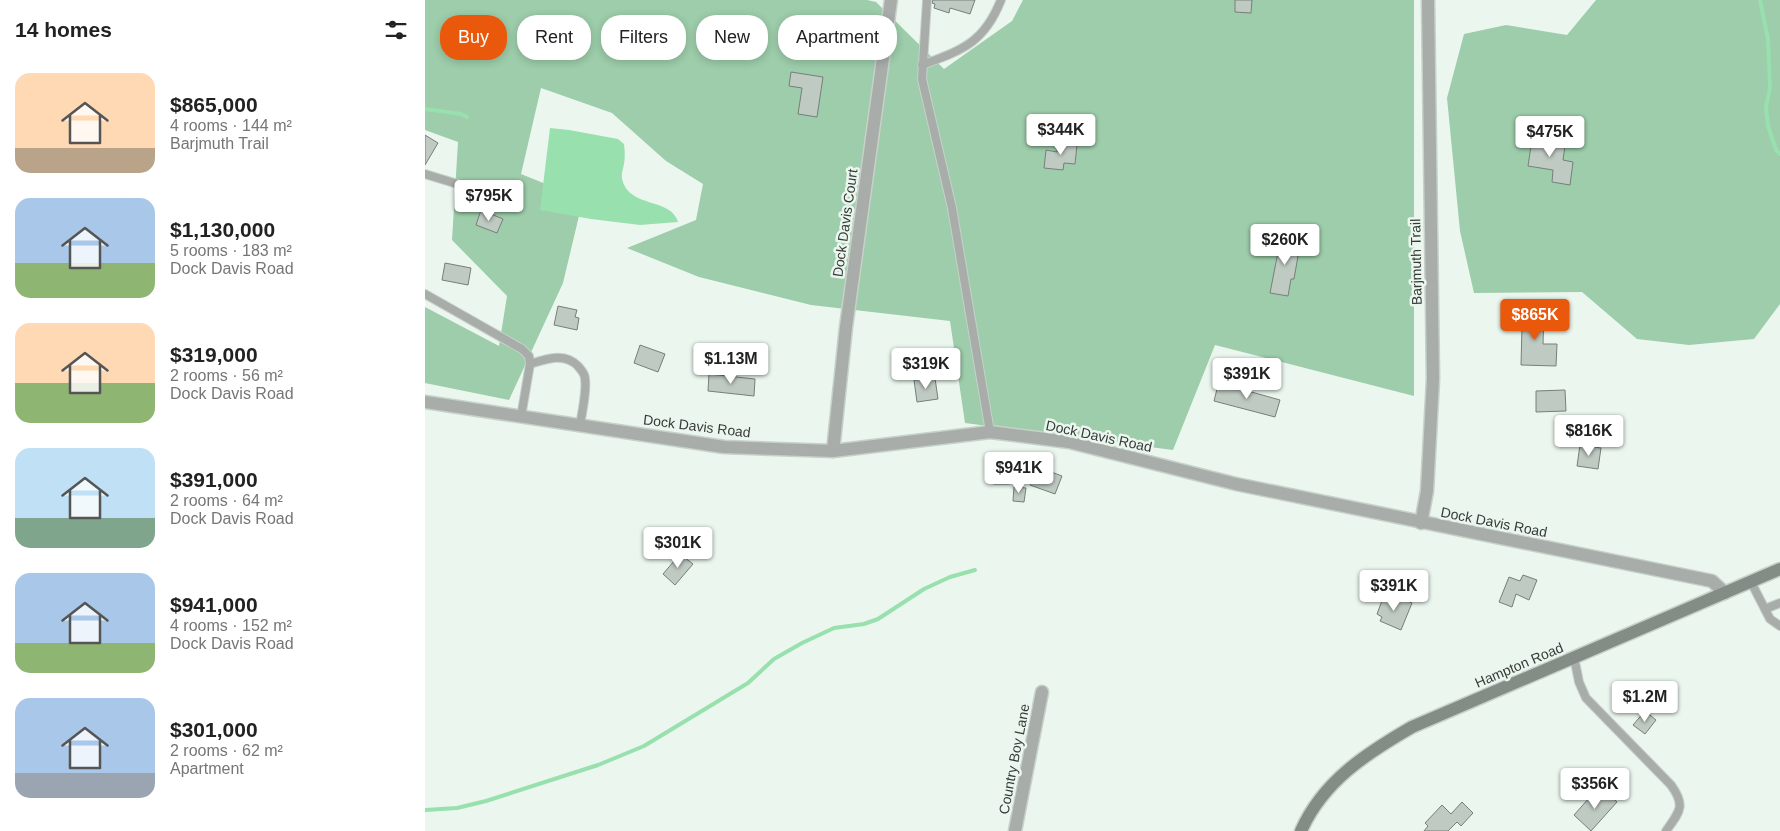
<!DOCTYPE html>
<html lang="en">
<head>
<meta charset="utf-8">
<style>
	body { margin:0; font-family:Arial,sans-serif; background:#f2f2f2; color:#222; height:100vh; display:flex; flex-direction:column; font-size:19px; white-space:nowrap }
	* { box-sizing:border-box; margin:0 }
	p { font-size:16px; color:#767676 }
	.icon { flex:none; width:28px; height:28px; fill:none; stroke:currentColor; stroke-width:2; stroke-linecap:round; stroke-linejoin:round }
	.map { position:relative; flex:1; overflow:hidden }
	.details { display:flex; flex-direction:column; background:#fff; width:425px }
	.details>* { flex:none }
	.guide { position:absolute; left:15px; top:15px; width:475px; height:45px; display:flex; gap:10px }
	.price { position:absolute; translate:-50% -42px; padding:0 11px; border-radius:5px; background:#fff; color:#222; font-size:16px; line-height:32px; filter:drop-shadow(0 1px 2px #0008) }
	.price::after { content:''; position:absolute; left:50%; top:30px; width:15px; height:11px; margin-left:-8px; background:inherit; clip-path:polygon(0 0,100% 0,50% 100%) }
	.price.on { background:#ea580c; color:#fff }
	ul { padding:0; list-style:none }
	li { display:flex; align-items:center; gap:15px; height:125px; padding:0 15px }
	li span { display:grid; place-items:center; flex:none; width:140px; height:100px; border-radius:15px; color:#555 }
	li>.icon { margin-inline-start:auto }
	span .icon { width:60px; height:60px; fill:#fffc; stroke-width:1 }
	li b { font-size:21px }
	h2 { display:flex; justify-content:space-between; align-items:center; height:60px; padding:0 15px; font-size:21px }
	.pill { padding:0 18px; border-radius:20px; background:#fff; box-shadow:0 2px 8px #0003; font-size:18px; line-height:45px }
	.pill.on { background:#ea580c; color:#fff }
	main { display:flex; flex:1; min-height:0 }
	.map>svg:first-child { display:block }
	.green { fill:#9dcdaa }
	.water { fill:#98e0ad }
	.lines { fill:none; stroke-linecap:round; stroke-linejoin:round }
	.stream { stroke:#98e0ad; stroke-width:4 }
	.building { fill:#bfcac2; stroke:#768078 }
	.service-casing { stroke:#c7d1ca; stroke-width:10 }
	.minor-casing { stroke:#c7d1ca; stroke-width:15 }
	.tertiary-casing { stroke:#c7d1ca; stroke-width:15 }
	.secondary-casing { stroke:#c7d1ca; stroke-width:15 }
	.service { stroke:#a9adaa; stroke-width:8 }
	.minor { stroke:#a9adaa; stroke-width:12 }
	.tertiary { stroke:#a9adaa; stroke-width:12 }
	.secondary { stroke:#848c86; stroke-width:12 }
	.labels { text-anchor:middle; dominant-baseline:central; stroke-width:5; stroke-linejoin:round; paint-order:stroke }
	.street-label { font-size:14px; fill:#373b38; stroke:#ebf7ee }
</style>
</head>
<body>
<main>
<section class="details">
<h2>14 homes<svg class="icon" aria-label="filters" viewBox="0 0 24 24"><path d="M4 7h16M4 17h16"/><circle cx="9" cy="7" r="2"/><circle cx="15" cy="17" r="2"/></svg></h2>
<ul>
<li><span style="background:linear-gradient(#ffd9b3 75%,#b9a48a 0)"><svg class="icon" aria-label="home" viewBox="0 0 24 24"><path d="M3 11l9-7 9 7M6 9v11h12V9"/></svg></span><div><b>$865,000</b><p>4 rooms · 144 m²</p><p>Barjmuth Trail</p></div></li>
<li><span style="background:linear-gradient(#a9c7e8 65%,#8fb573 0)"><svg class="icon" aria-label="home" viewBox="0 0 24 24"><path d="M3 11l9-7 9 7M6 9v11h12V9"/></svg></span><div><b>$1,130,000</b><p>5 rooms · 183 m²</p><p>Dock Davis Road</p></div></li>
<li><span style="background:linear-gradient(#ffd9b3 60%,#8fb573 0)"><svg class="icon" aria-label="home" viewBox="0 0 24 24"><path d="M3 11l9-7 9 7M6 9v11h12V9"/></svg></span><div><b>$319,000</b><p>2 rooms · 56 m²</p><p>Dock Davis Road</p></div></li>
<li><span style="background:linear-gradient(#bfe0f5 70%,#7fa58c 0)"><svg class="icon" aria-label="home" viewBox="0 0 24 24"><path d="M3 11l9-7 9 7M6 9v11h12V9"/></svg></span><div><b>$391,000</b><p>2 rooms · 64 m²</p><p>Dock Davis Road</p></div></li>
<li><span style="background:linear-gradient(#a9c7e8 70%,#8fb573 0)"><svg class="icon" aria-label="home" viewBox="0 0 24 24"><path d="M3 11l9-7 9 7M6 9v11h12V9"/></svg></span><div><b>$941,000</b><p>4 rooms · 152 m²</p><p>Dock Davis Road</p></div></li>
<li><span style="background:linear-gradient(#a9c7e8 75%,#9aa5b1 0)"><svg class="icon" aria-label="home" viewBox="0 0 24 24"><path d="M3 11l9-7 9 7M6 9v11h12V9"/></svg></span><div><b>$301,000</b><p>2 rooms · 62 m²</p><p>Apartment</p></div></li>
</ul>
</section>
<div class="map">
<svg width="1355" height="831" viewBox="0 0 1355 831">
	<rect width="100%" height="100%" fill="#ebf7ee"/>
	<g class="green">
		<path d="M 0,0 L 442,0 L 451,2 L 519,69 L 587,21 L 598,0 L 989,0 L 989,396 L 790,345 L 748,450 L 540,423 L 525,321 L 386,305 L 274,277 L 202,248 L 271,220 L 278,184 L 241,161 L 187,113 L 116,88 L 96,174 L 158,199 L 138,283 L 84,400 L 0,383 L 0,307 L 74,346 L 82,296 L 27,240 L 33,142 L 0,130 Z"/>
		<path d="M 1171,0 L 1355,0 L 1355,304 L 1329,339 L 1264,345 L 1212,339 L 1157,292 L 1049,293 L 1035,231 L 1022,98 L 1039,34 L 1081,25 L 1142,35 Z"/>
	</g>
	<path class="water" d="M 125,128 L 144,130 L 193,139 L 199,144 C 200,151 200,158 199,164 C 198,169 196,174 197,179 C 204,209 246,197 253,222 L 215,225 L 166,219 L 115,210 Z"/>
	<g class="lines">
		<g class="stream">
			<path d="M 1335,0 L 1343,39 L 1345,88 L 1341,107 L 1343,126 L 1351,150 L 1355,154"/>
			<path d="M 0,109 L 36,114 L 42,117"/>
			<path d="M 0,810 L 32,808 L 61,801 L 173,765 L 219,746 L 323,683 L 349,659 L 377,643 L 409,628 L 439,624 L 453,619 L 499,589 L 525,577 L 550,570"/>
		</g>
	</g>
	<g class="building">
		<path d="M 508,0 L 550,0 L 545,14 L 525,8 L 524,13 L 509,8 L 510,4 L 507,3 Z"/>
		<path d="M 810,0 L 827,0 L 826,13 L 810,12 Z"/>
		<path d="M 366,72 L 398,77 L 392,117 L 373,114 L 377,88 L 364,86 Z"/>
		<path d="M 1108,132 L 1133,136 L 1131,145 L 1140,146 L 1138,160 L 1148,162 L 1145,185 L 1127,182 L 1128,170 L 1103,166 Z"/>
		<path d="M 0,135 L 13,143 L 0,165 Z"/>
		<path d="M 633,142 L 652,145 L 650,164 L 639,163 L 638,170 L 619,168 L 621,150 L 632,152 Z"/>
		<path d="M 56,210 L 78,219 L 72,233 L 51,225 Z"/>
		<path d="M 859,233 L 874,236 L 870,255 L 873,256 L 869,279 L 866,279 L 863,296 L 845,293 L 854,247 L 857,247 Z"/>
		<path d="M 20,263 L 46,268 L 43,285 L 17,280 Z"/>
		<path d="M 133,306 L 152,310 L 150,317 L 154,318 L 152,330 L 129,325 Z"/>
		<path d="M 1090,313 L 1119,314 L 1118,344 L 1132,344 L 1131,366 L 1096,365 L 1097,326 L 1090,326 Z"/>
		<path d="M 215,345 L 240,354 L 233,372 L 209,363 Z"/>
		<path d="M 284,374 L 330,379 L 329,396 L 283,391 Z"/>
		<path d="M 510,378 L 513,399 L 492,402 L 489,380 Z"/>
		<path d="M 813,384 L 824,387 L 823,391 L 855,400 L 850,417 L 789,401 L 793,385 L 812,390 Z"/>
		<path d="M 1140,390 L 1141,411 L 1111,412 L 1111,391 Z"/>
		<path d="M 1155,445 L 1176,448 L 1173,469 L 1152,466 Z"/>
		<rect x="569" y="470" width="15" height="14"/>
		<path d="M 621,470 L 637,476 L 630,494 L 605,485 L 609,473 L 619,476 Z"/>
		<path d="M 589,487 L 601,488 L 599,502 L 588,501 Z"/>
		<path d="M 255,554 L 268,564 L 250,585 L 238,574 Z"/>
		<path d="M 1098,575 L 1112,580 L 1104,600 L 1091,594 L 1087,607 L 1074,602 L 1084,577 L 1095,581 Z"/>
		<path d="M 973,597 L 987,603 L 976,630 L 955,621 L 957,617 L 952,614 L 958,598 L 970,603 Z"/>
		<path d="M 1220,711 L 1231,720 L 1220,734 L 1208,725 Z"/>
		<path d="M 1180,791 L 1192,802 L 1166,831 L 1149,815 L 1165,797 L 1170,802 Z"/>
		<path d="M 1037,802 L 1048,813 L 1036,826 L 1032,822 L 1023,831 L 999,831 L 1003,826 L 1000,823 L 1017,805 L 1026,814 Z"/>
	</g>
	<g class="lines">
		<defs>
			<g id="service">
				<path d="M 502,0 L 497,79 L 527,208 L 565,432"/>
				<path d="M 497,65 C 537,50 559,43 576,0"/>
				<path d="M 0,174 L 75,197"/>
				<path d="M 0,294 L 97,349 L 104,356 L 105,364 L 96,417"/>
				<path d="M 105,364 C 121,359 139,352 153,366 C 156,370 160,373 160,379 C 162,390 157,413 155,425"/>
				<path d="M 1326,582 L 1345,619 L 1355,626"/>
				<path d="M 1340,609 L 1355,603"/>
				<path d="M 1149,657 L 1154,682 L 1161,698 L 1246,785 C 1261,806 1255,811 1241,831"/>
			</g>
			<g id="minor">
				<path d="M 408,451 L 421,327 L 466,0"/>
				<path d="M 996,523 L 1002,491 L 1008,379 L 1003,0"/>
				<path d="M 590,831 L 617,692"/>
			</g>
			<path id="tertiary" d="M 0,402 L 299,447 L 408,451 L 565,432 L 644,442 L 811,484 L 1287,581 L 1300,593"/>
			<path id="secondary" d="M 876,831 C 898,781 942,753 987,727 L 1355,569"/>
		</defs>
		<use href="#service" class="service-casing"/>
		<use href="#minor" class="minor-casing"/>
		<use href="#tertiary" class="tertiary-casing"/>
		<use href="#secondary" class="secondary-casing"/>
		<use href="#service" class="service"/>
		<use href="#minor" class="minor"/>
		<use href="#tertiary" class="tertiary"/>
		<use href="#secondary" class="secondary"/>
	</g>
	<g class="labels">
		<g class="street-label">
			<text transform="translate(420 223) rotate(-82)">Dock Davis Court</text>
			<text transform="translate(991 262) rotate(-91)">Barjmuth Trail</text>
			<text transform="translate(272 426) rotate(7)">Dock Davis Road</text>
			<text transform="translate(674 436) rotate(12)">Dock Davis Road</text>
			<text transform="translate(1069 522) rotate(11)">Dock Davis Road</text>
			<text transform="translate(1094 665) rotate(-23)">Hampton Road</text>
			<text transform="translate(589 759) rotate(-79)">Country Boy Lane</text>
		</g>
	</g>
</svg>
<b class="price" style="left:636px;top:156px">$344K</b>
<b class="price" style="left:1125px;top:158px">$475K</b>
<b class="price" style="left:64px;top:222px">$795K</b>
<b class="price" style="left:860px;top:266px">$260K</b>
<b class="price on" style="left:1110px;top:341px">$865K</b>
<b class="price" style="left:306px;top:385px">$1.13M</b>
<b class="price" style="left:501px;top:390px">$319K</b>
<b class="price" style="left:822px;top:400px">$391K</b>
<b class="price" style="left:1164px;top:457px">$816K</b>
<b class="price" style="left:594px;top:494px">$941K</b>
<b class="price" style="left:253px;top:569px">$301K</b>
<b class="price" style="left:969px;top:612px">$391K</b>
<b class="price" style="left:1220px;top:723px">$1.2M</b>
<b class="price" style="left:1170px;top:810px">$356K</b>
<div class="guide">
<a class="pill on">Buy</a>
<a class="pill">Rent</a>
<a class="pill">Filters</a>
<a class="pill">New</a>
<a class="pill">Apartment</a>
</div>
</div>
</main>
</body>
</html>
